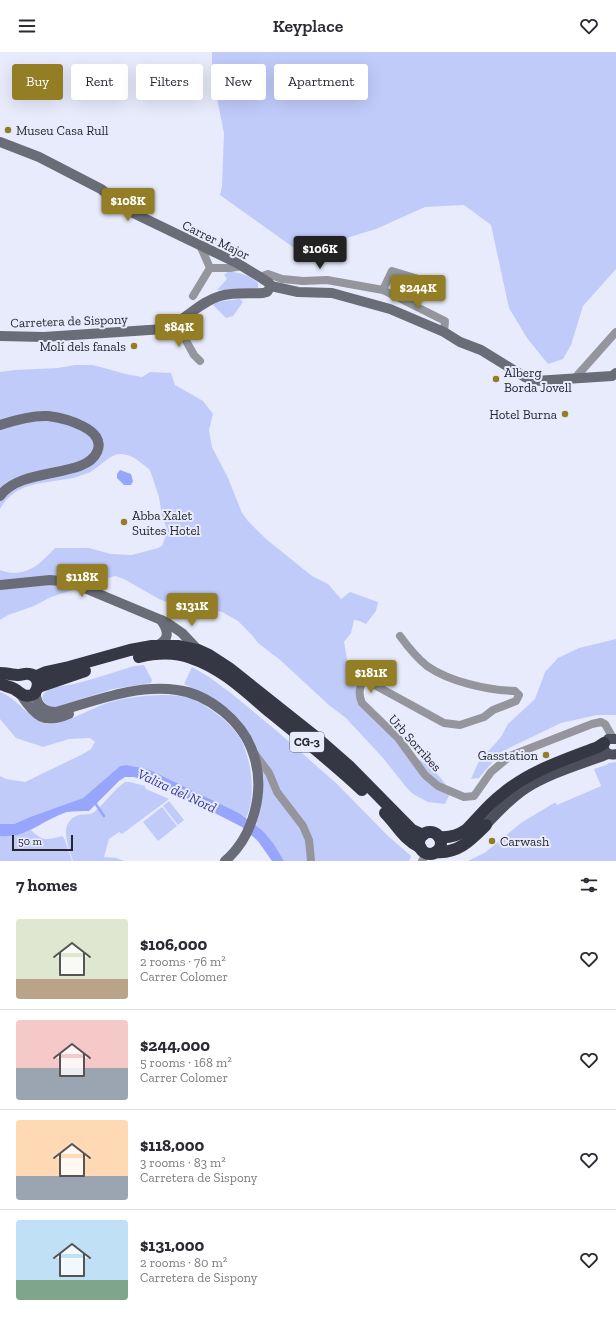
<!DOCTYPE html>
<html lang="en">
<head>
<meta charset="utf-8">
<style>
	body { margin:0; font-family:"Zilla Slab",serif; background:#f2f2f3; color:#2b2b33; height:100vh; display:flex; flex-direction:column; font-size:15px; white-space:nowrap }
	* { box-sizing:border-box; margin:0 }
	p { font-size:13px; color:#7c7c81 }
	.icon { flex:none; width:22px; height:22px; fill:none; stroke:currentColor; stroke-width:2; stroke-linecap:round; stroke-linejoin:round }
	.map { position:relative; height:809px; overflow:hidden }
	.sheet { display:flex; flex-direction:column; background:#fff; flex:1 }
	.sheet>* { flex:none }
	.banner { position:absolute; left:12px; top:12px; width:400px; height:36px; display:flex; gap:8px }
	.scale { position:absolute; left:12px; bottom:10px; width:61px; box-sizing:border-box; padding-left:4px; border:2px solid #26272e; border-top:0; font-size:11px; line-height:14px; white-space:nowrap; color:#26272e; -webkit-text-stroke:3px #e7ebfc; paint-order:stroke }
	.price { position:absolute; translate:-50% -34px; padding:0 9px; border-radius:4px; background:#937e25; color:#fff; font-size:13px; line-height:26px; filter:drop-shadow(0 1px 2px #0008) }
	.price::after { content:''; position:absolute; left:50%; top:24px; width:12px; height:9px; margin-left:-6px; background:inherit; clip-path:polygon(0 0,100% 0,50% 100%) }
	.price.current { background:#222; color:#fff }
	ul { padding:0; list-style:none }
	li { display:flex; align-items:center; gap:12px; height:100px; padding:0 16px }
	li+li { border-top:1px solid #e1e1e2 }
	li span { display:grid; place-items:center; flex:none; width:112px; height:80px; border-radius:4px; color:#555 }
	li>.icon { margin-inline-start:auto }
	span .icon { width:48px; height:48px; fill:#fffc; stroke-width:1 }
	li b { font-size:17px }
	h2 { display:flex; justify-content:space-between; align-items:center; height:48px; padding:0 16px; font-size:17px }
	.pill { padding:0 14px; border-radius:4px; background:#fff; box-shadow:0 4px 16px #0002; font-size:14px; line-height:36px }
	.pill.current { background:#937e25; color:#fff }
	header { display:flex; justify-content:space-between; align-items:center; height:52px; padding:0 16px; background:#fff; font-size:18px; font-weight:600 }
	.map>svg:first-child { display:block }
	.green { fill:#c1cbfa }
	.water { fill:#97a6fc }
	.lines { fill:none; stroke-linecap:round; stroke-linejoin:round }
	.stream { stroke:#97a6fc; stroke-width:2.5 }
	.street { stroke:#94959d; stroke-width:8 }
	.secondary { stroke:#6a6c77; stroke-width:10 }
	.primary { stroke:#4d4f5c; stroke-width:10 }
	.highway { stroke:#353745; stroke-width:12 }
	.poi-dot { fill:#937e25; stroke:#e7ebfc; stroke-width:1.5 }
	.labels { text-anchor:middle; dominant-baseline:central; stroke-width:4; stroke-linejoin:round; paint-order:stroke }
	.shield { fill:#e7ebfc; stroke:#60626c; stroke-width:1 }
	.shield-label { font-size:12px; font-weight:bold; fill:#26272e }
	.poi-label { font-size:13px; fill:#26272e; stroke:#e7ebfc; text-anchor:start }
	.street-label { font-size:13px; fill:#26272e; stroke:#e7ebfc }
	.water-label { font-size:14px; font-style:italic; fill:#35389a; stroke:#e7ebfc }
</style>
</head>
<body>
<header><svg class="icon" aria-label="menu" viewBox="0 0 24 24"><path d="M4 6h16M4 12h16M4 18h16"/></svg>Keyplace<svg class="icon" aria-label="heart" viewBox="0 0 24 24"><path d="M12 20l-8-8c-3-5 5-10 8-4 3-6 11-1 8 4z"/></svg></header>
<div class="map">
<svg width="616" height="809" viewBox="0 0 616 809">
	<rect width="100%" height="100%" fill="#e7ebfc"/>
	<g class="green">
		<path d="M 212,0 L 616,0 L 616,217 L 583,254 L 571,293 L 563,307 L 548,312 L 527,286 L 509,256 L 491,173 L 464,153 L 425,155 L 376,177 L 340,188 L 311,208 L 220,143 L 222,134 L 224,81 L 212,22 Z"/>
		<path d="M 228,220 C 240,220 249,223 258,231 L 258,236 L 217,238 L 227,227 L 224,223 Z"/>
		<path d="M 240,247 L 243,250 L 233,264 L 226,266 L 213,253 L 216,250 Z"/>
		<path d="M 75,313 L 93,313 L 126,322 L 142,325 L 150,320 L 171,321 L 175,333 L 203,349 L 213,362 L 209,378 L 212,395 L 228,426 L 242,461 L 248,469 L 266,487 L 312,524 L 328,532 L 341,547 L 350,540 L 378,550 L 376,559 L 366,572 L 360,569 L 354,568 L 351,581 L 344,590 L 349,619 L 357,639 L 379,673 L 406,698 L 427,713 L 440,725 L 446,733 L 449,744 L 445,752 L 428,750 L 413,742 L 406,735 L 383,706 L 346,666 L 330,654 L 279,607 L 258,591 L 252,583 L 238,569 L 222,560 L 203,555 L 185,555 L 167,550 L 159,547 L 124,527 L 115,524 L 51,545 L 34,554 L 8,563 L 0,568 L 0,518 C 25,527 39,513 55,496 L 89,496 L 111,502 L 132,503 L 158,496 L 162,494 L 165,486 L 167,477 L 162,464 L 159,445 L 151,421 L 149,417 C 140,410 131,401 119,402 C 110,402 98,417 88,421 C 81,423 75,426 67,427 C 41,432 15,430 0,457 L 0,320 L 15,318 L 58,316 Z"/>
		<path d="M 616,587 L 616,663 L 597,663 L 561,671 L 501,700 L 479,726 L 471,727 L 478,711 L 501,685 L 508,672 L 535,647 L 545,620 L 558,606 L 579,596 Z"/>
		<path d="M 144,613 L 152,628 L 151,631 L 113,637 L 57,655 C 47,656 36,646 47,639 C 54,634 65,634 74,632 C 94,627 114,620 134,614 Z"/>
		<path d="M 192,615 L 209,625 L 232,642 L 278,680 L 337,732 L 388,784 L 411,804 L 409,809 L 284,809 L 263,779 L 256,774 L 262,744 L 258,700 L 219,650 L 184,632 Z"/>
		<path d="M 0,640 C 18,646 30,669 48,672 C 62,674 92,656 107,651 C 128,644 171,639 192,647 C 203,651 213,659 222,666 C 230,673 239,682 243,692 C 252,714 256,744 246,766 L 239,761 L 148,717 L 126,713 L 120,714 L 83,746 L 30,765 L 14,772 L 0,772 L 0,724 L 6,727 L 25,730 L 83,702 L 91,697 L 95,690 L 90,686 L 69,687 L 43,695 L 16,686 L 0,667 Z"/>
		<path d="M 616,710 L 616,809 L 468,809 L 486,800 L 521,771 L 554,751 L 556,751 L 557,753 L 601,734 L 594,717 L 606,713 L 609,711 Z"/>
		<path d="M 125,730 L 130,730 L 145,734 L 146,737 L 169,747 L 122,782 L 119,780 L 109,787 L 104,805 L 117,806 L 124,809 L 73,809 C 69,795 58,773 76,764 C 81,761 89,764 94,760 C 105,751 113,738 125,730 Z"/>
		<path d="M 169,749 L 184,768 L 178,773 L 163,754 Z"/>
		<path d="M 162,755 L 177,774 L 158,789 L 143,770 Z"/>
		<path d="M 31,778 C 43,790 47,788 62,784 L 64,786 L 72,809 L 0,809 L 0,784 L 13,784 Z"/>
	</g>
	<g class="water">
		<path d="M 120,418 L 131,422 L 133,429 L 131,433 L 124,433 L 117,426 L 117,422 Z"/>
		<path d="M 126,713 L 148,717 L 239,761 L 263,779 L 273,791 L 284,809 L 272,809 L 258,789 L 242,775 L 156,731 L 134,725 L 125,725 L 119,729 L 89,759 C 82,759 74,759 67,760 C 63,761 59,763 55,765 C 35,774 24,786 0,784 L 0,772 L 14,772 L 30,765 L 83,746 L 120,714 Z"/>
	</g>
	<g class="lines">
		<path class="stream" d="M 95,751 L 104,764"/>
		<g class="street">
			<path d="M 210,216 L 230,216 L 243,214"/>
			<path d="M 260,225 L 268,222 L 282,227 L 303,229 L 327,228 L 383,238 L 445,269 L 444,280"/>
			<path d="M 383,238 L 392,219 L 435,232"/>
			<path d="M 193,244 L 210,216 L 200,193"/>
			<path d="M 176,271 L 194,303 L 200,309"/>
			<path d="M 575,326 L 616,280"/>
			<path d="M 400,584 C 408,595 416,605 427,614 C 450,630 487,638 515,639 L 519,643 L 516,649 L 493,658 L 484,665 L 460,673 L 444,671 L 371,631 L 368,629 L 362,631 C 358,638 359,644 362,651 L 398,686 L 425,723 L 438,734 L 464,745 L 474,744 L 491,720 L 510,704 L 592,672 L 601,670 L 605,672 L 613,686"/>
			<path d="M 254,701 L 269,721 L 277,740 L 303,774 L 309,788 L 311,809"/>
			<path d="M 422,809 L 426,801"/>
		</g>
		<g class="secondary">
			<path d="M 0,90 L 39,105 L 101,137 L 127,158 L 237,211 L 260,225 L 269,231 L 271,234"/>
			<path d="M 271,234 L 298,240 L 332,241 L 390,257 L 444,280 L 460,290 L 481,298 L 525,325 L 535,329 L 612,324 L 616,321"/>
			<path d="M 0,284 L 44,285 L 164,277 C 184,270 199,250 220,244 C 234,240 248,242 263,241 L 267,240 L 271,234"/>
			<path d="M 0,373 C 15,368 32,363 48,364 C 64,366 108,377 97,400 C 85,427 22,414 0,444"/>
			<path d="M 0,533 L 50,528 L 70,530 L 166,570 L 182,581 L 198,598"/>
			<path d="M 156,594 C 170,588 169,579 161,568"/>
			<path d="M 36,639 C 35,652 43,660 56,660 C 95,649 136,632 177,638 C 209,642 243,670 253,701 C 266,737 254,784 225,809"/>
			<path d="M 21,643 C 35,664 44,673 69,662"/>
		</g>
		<g class="primary">
			<path d="M 616,687 L 608,687 C 600,694 605,705 616,702"/>
			<path d="M 486,773 C 498,760 510,747 525,737 C 550,721 580,713 608,702"/>
		</g>
		<g class="highway">
			<path d="M 139,605 C 155,601 175,600 191,606 C 222,616 246,640 271,661 C 302,686 333,711 362,738"/>
			<path d="M 0,621 C 6,621 13,623 19,623 C 22,623 25,621 29,622 C 39,623 40,635 34,642 C 26,646 23,643 16,638 C 12,635 5,634 0,632"/>
			<path d="M 35,625 L 46,620 L 69,615 L 130,598 L 152,594 L 179,594 L 198,598 L 209,603 L 229,616 L 317,686 L 349,714 L 412,778 L 423,783"/>
			<path d="M 38,635 L 85,619"/>
			<path d="M 385,761 C 398,774 402,786 421,796"/>
			<circle cx="430" cy="791" r="11"/>
			<path d="M 439,785 C 449,786 457,784 466,778 C 478,766 488,753 501,743 C 529,719 564,708 598,695 L 604,691"/>
			<path d="M 436,800 C 458,802 471,788 486,773"/>
		</g>
	</g>
	<g class="poi-dot">
		<circle cx="8" cy="78" r="4"/>
		<circle cx="134" cy="294" r="4"/>
		<circle cx="496" cy="327" r="4"/>
		<circle cx="565" cy="362" r="4"/>
		<circle cx="124" cy="470" r="4"/>
		<circle cx="546" cy="703" r="4"/>
		<circle cx="492" cy="789" r="4"/>
	</g>
	<g class="labels">
		<rect class="shield" x="290" y="680" width="34" height="20" rx="3"/>
		<g class="shield-label">
			<text x="307" y="690">CG-3</text>
		</g>
		<g class="poi-label">
			<text x="16" y="78">Museu Casa Rull</text>
			<text x="126" y="294" text-anchor="end">Molí dels fanals</text>
			<text x="504" y="320">Alberg<tspan x="504" dy="15">Borda Jovell</tspan></text>
			<text x="557" y="362" text-anchor="end">Hotel Burna</text>
			<text x="132" y="463">Abba Xalet<tspan x="132" dy="15">Suites Hotel</tspan></text>
			<text x="538" y="703" text-anchor="end">Gasstation</text>
			<text x="500" y="789">Carwash</text>
		</g>
		<g class="street-label">
			<text transform="translate(216 188) rotate(26)">Carrer Major</text>
			<text transform="translate(69 269) rotate(-2)">Carretera de Sispony</text>
			<text transform="translate(415 691) rotate(48)">Urb Sorribes</text>
		</g>
		<g class="water-label">
			<text transform="translate(177 739) rotate(25)">Valira del Nord</text>
		</g>
	</g>
</svg>
<div class="scale">50 m</div>
<b class="price" style="left:128px;top:170px">$108K</b>
<b class="price current" style="left:320px;top:218px">$106K</b>
<b class="price" style="left:418px;top:257px">$244K</b>
<b class="price" style="left:179px;top:296px">$84K</b>
<b class="price" style="left:82px;top:546px">$118K</b>
<b class="price" style="left:192px;top:575px">$131K</b>
<b class="price" style="left:371px;top:642px">$181K</b>
<div class="banner">
<a class="pill current">Buy</a>
<a class="pill">Rent</a>
<a class="pill">Filters</a>
<a class="pill">New</a>
<a class="pill">Apartment</a>
</div>
</div>
<section class="sheet">
<h2>7 homes<svg class="icon" aria-label="filters" viewBox="0 0 24 24"><path d="M4 7h16M4 17h16"/><circle cx="9" cy="7" r="2"/><circle cx="15" cy="17" r="2"/></svg></h2>
<ul>
<li><span style="background:linear-gradient(#dfe7d0 75%,#b9a48a 0)"><svg class="icon" aria-label="home" viewBox="0 0 24 24"><path d="M3 11l9-7 9 7M6 9v11h12V9"/></svg></span><div><b>$106,000</b><p>2 rooms · 76 m²</p><p>Carrer Colomer</p></div><svg class="icon" aria-label="heart" viewBox="0 0 24 24"><path d="M12 20l-8-8c-3-5 5-10 8-4 3-6 11-1 8 4z"/></svg></li>
<li><span style="background:linear-gradient(#f6c9c9 60%,#9aa5b1 0)"><svg class="icon" aria-label="home" viewBox="0 0 24 24"><path d="M3 11l9-7 9 7M6 9v11h12V9"/></svg></span><div><b>$244,000</b><p>5 rooms · 168 m²</p><p>Carrer Colomer</p></div><svg class="icon" aria-label="heart" viewBox="0 0 24 24"><path d="M12 20l-8-8c-3-5 5-10 8-4 3-6 11-1 8 4z"/></svg></li>
<li><span style="background:linear-gradient(#ffd9b3 70%,#9aa5b1 0)"><svg class="icon" aria-label="home" viewBox="0 0 24 24"><path d="M3 11l9-7 9 7M6 9v11h12V9"/></svg></span><div><b>$118,000</b><p>3 rooms · 83 m²</p><p>Carretera de Sispony</p></div><svg class="icon" aria-label="heart" viewBox="0 0 24 24"><path d="M12 20l-8-8c-3-5 5-10 8-4 3-6 11-1 8 4z"/></svg></li>
<li><span style="background:linear-gradient(#bfe0f5 75%,#7fa58c 0)"><svg class="icon" aria-label="home" viewBox="0 0 24 24"><path d="M3 11l9-7 9 7M6 9v11h12V9"/></svg></span><div><b>$131,000</b><p>2 rooms · 80 m²</p><p>Carretera de Sispony</p></div><svg class="icon" aria-label="heart" viewBox="0 0 24 24"><path d="M12 20l-8-8c-3-5 5-10 8-4 3-6 11-1 8 4z"/></svg></li>
</ul>
</section>
</body>
</html>
